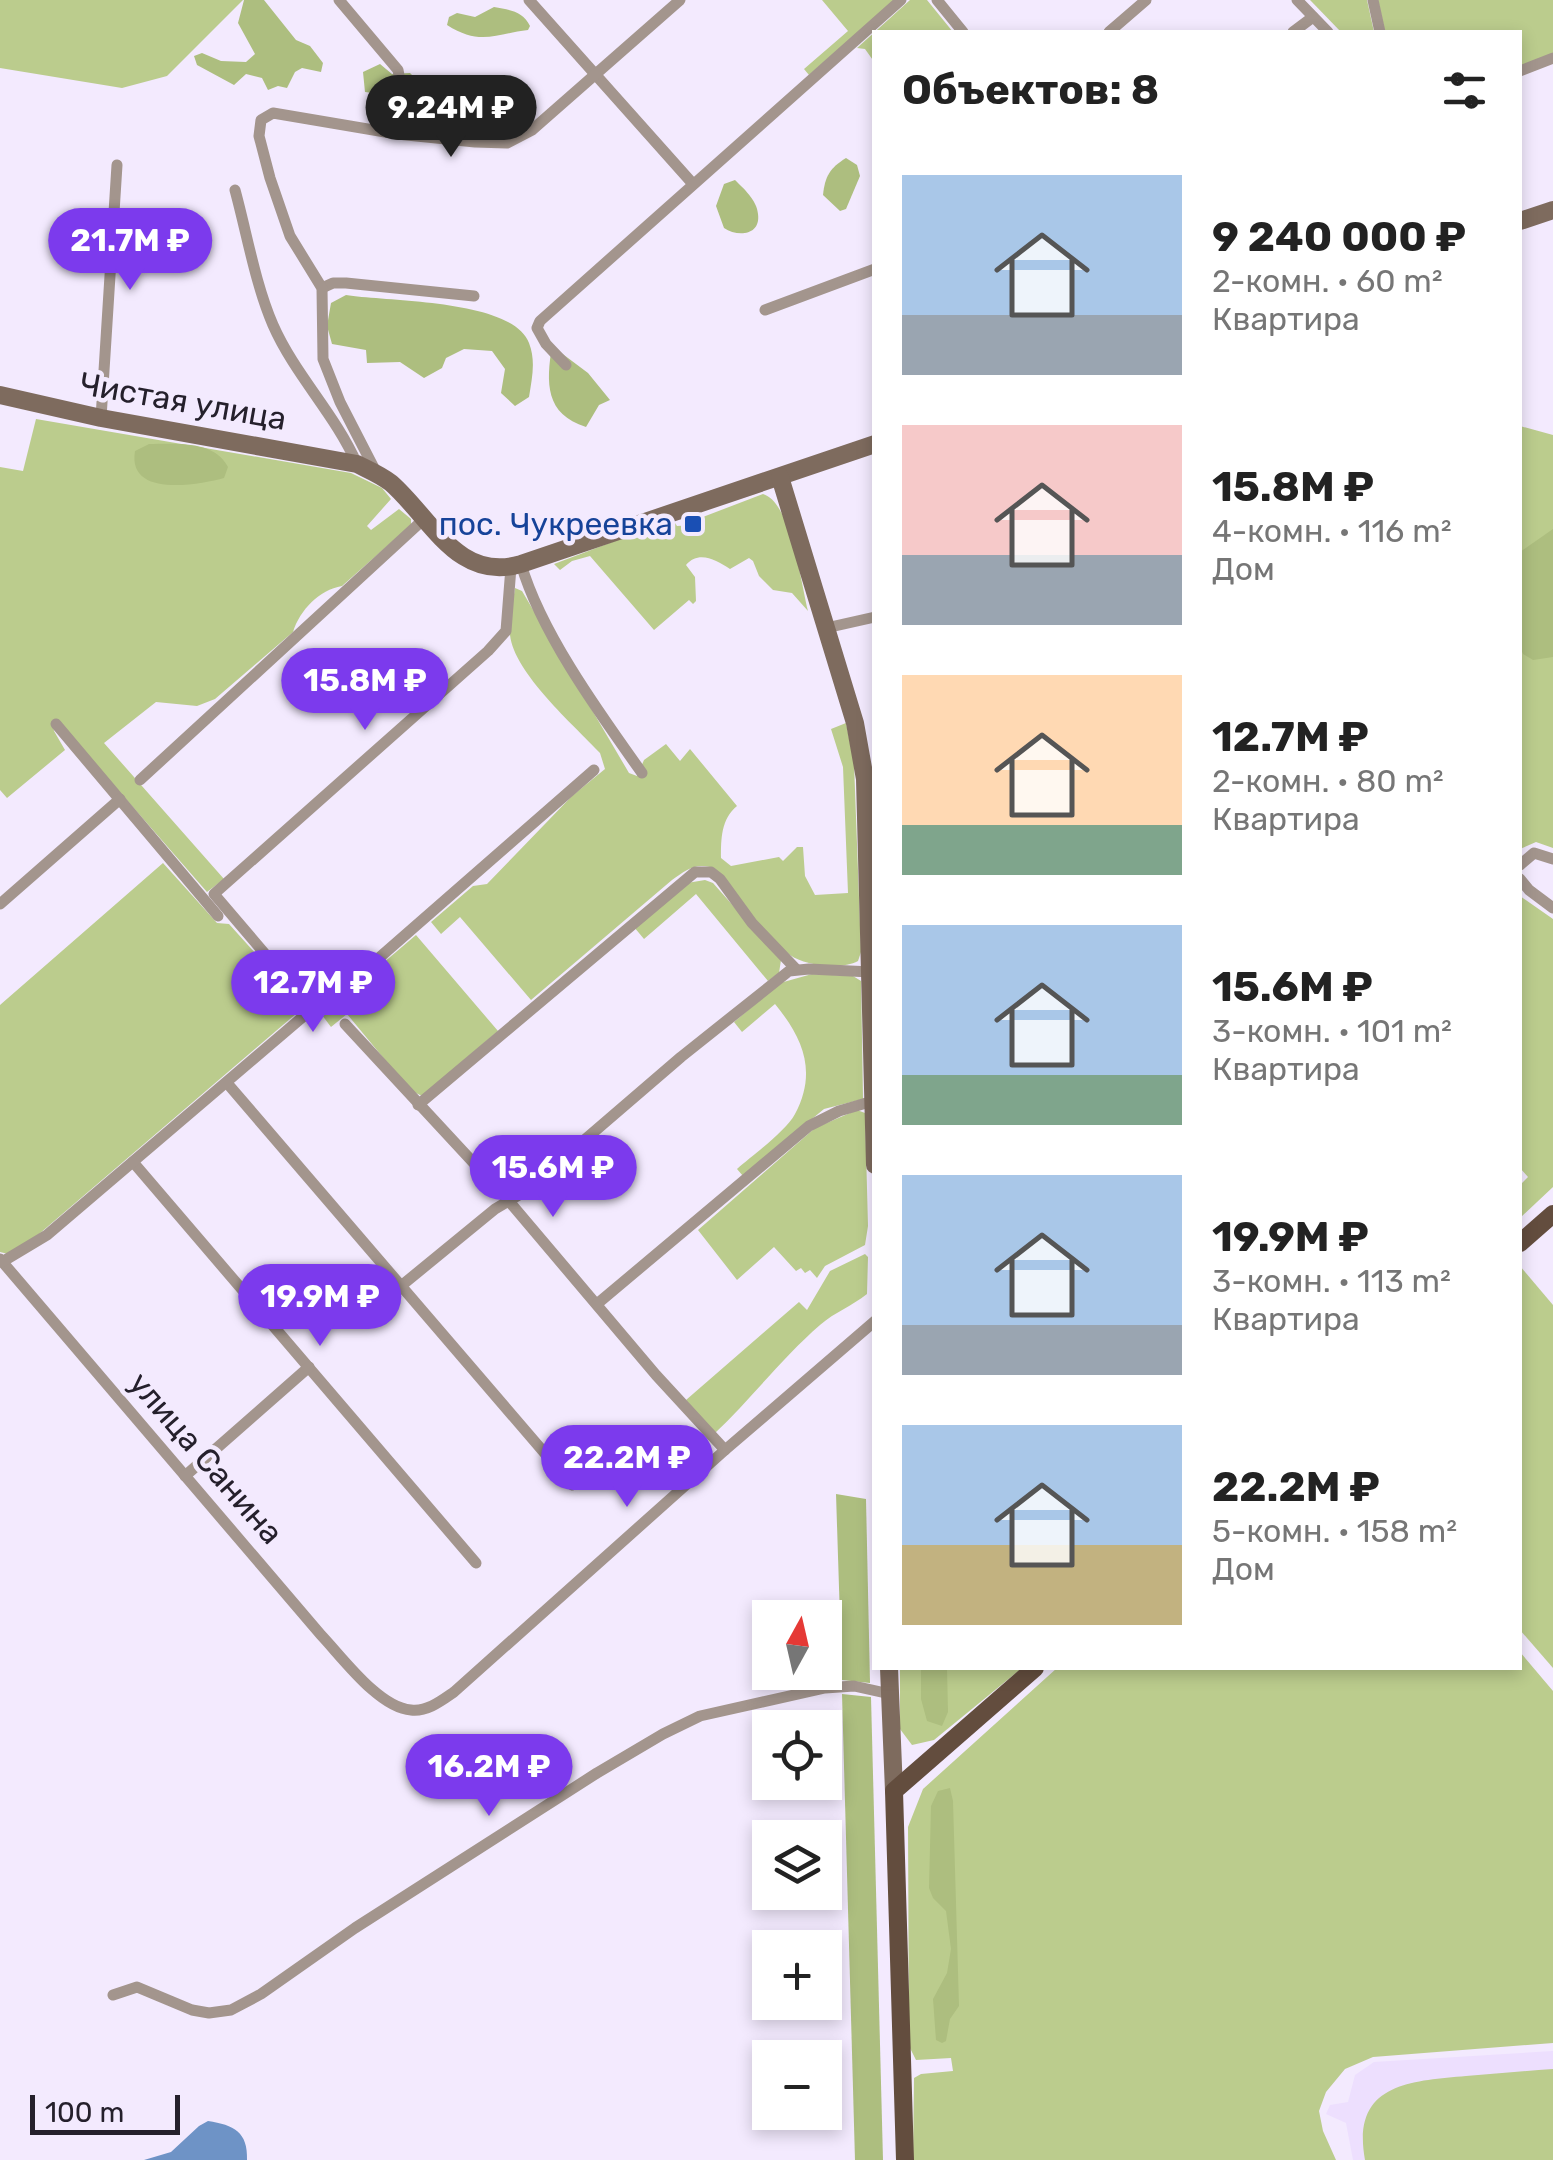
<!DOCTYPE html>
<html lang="ru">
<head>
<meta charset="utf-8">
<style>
	body { margin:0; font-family:Rubik,sans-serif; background:#f6f6f6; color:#222; height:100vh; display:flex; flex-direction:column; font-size:38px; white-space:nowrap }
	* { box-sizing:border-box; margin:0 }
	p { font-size:32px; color:#767676 }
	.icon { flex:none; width:55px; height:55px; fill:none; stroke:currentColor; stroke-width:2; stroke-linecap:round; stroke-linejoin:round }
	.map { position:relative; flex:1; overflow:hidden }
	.drawer { position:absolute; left:872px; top:30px; width:650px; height:1640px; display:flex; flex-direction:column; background:#fff; border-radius:0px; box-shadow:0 5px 15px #0003 }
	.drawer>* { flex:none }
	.needle { width:65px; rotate:8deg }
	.buttons { position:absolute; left:752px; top:1600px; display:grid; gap:20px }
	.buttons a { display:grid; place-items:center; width:90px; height:90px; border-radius:0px; background:#fff; box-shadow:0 5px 15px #0003; font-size:50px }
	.scale { position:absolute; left:30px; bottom:25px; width:150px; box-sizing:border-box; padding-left:10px; border:5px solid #25202c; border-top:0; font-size:28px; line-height:35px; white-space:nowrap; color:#25202c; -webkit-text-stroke:8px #f3eafe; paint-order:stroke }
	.price { position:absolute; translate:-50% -85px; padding:0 22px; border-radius:35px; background:#7c3aed; color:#fff; font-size:32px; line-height:65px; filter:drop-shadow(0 2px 5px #0008) }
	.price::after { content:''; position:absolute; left:50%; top:60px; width:30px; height:22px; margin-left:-15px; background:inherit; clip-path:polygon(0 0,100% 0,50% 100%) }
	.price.on { background:#222; color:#fff }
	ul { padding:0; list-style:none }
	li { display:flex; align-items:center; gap:30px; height:250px; padding:0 30px }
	li span { display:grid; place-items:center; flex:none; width:280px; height:200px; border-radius:0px; color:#555 }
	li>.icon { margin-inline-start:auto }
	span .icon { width:120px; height:120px; fill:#fffc; stroke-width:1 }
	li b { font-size:42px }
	h2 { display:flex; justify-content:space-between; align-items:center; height:120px; padding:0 30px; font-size:42px }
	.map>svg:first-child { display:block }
	.built { fill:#eddffe }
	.green { fill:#bbcc8d }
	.forest { fill:#adbe7f }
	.water { fill:#6e93c6 }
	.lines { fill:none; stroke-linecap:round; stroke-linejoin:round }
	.street { stroke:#a3958d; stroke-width:11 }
	.secondary { stroke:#7e6b5e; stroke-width:18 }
	.primary { stroke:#634d3e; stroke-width:18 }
	.transit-dot { fill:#1a4fb4; stroke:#f3eafe; stroke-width:4 }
	.labels { text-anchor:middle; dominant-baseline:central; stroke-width:9; stroke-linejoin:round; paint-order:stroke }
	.street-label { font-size:32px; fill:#25202c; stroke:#f3eafe }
	.transit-label { font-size:32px; fill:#164399; stroke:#f3eafe; text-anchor:end }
</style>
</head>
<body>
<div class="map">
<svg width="1553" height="2160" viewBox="0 0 1553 2160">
	<rect width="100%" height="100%" fill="#f3eafe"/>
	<path class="built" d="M 1553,2051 L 1553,2160 L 1353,2160 L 1346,2123 L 1326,2114 L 1330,2105 L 1348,2102 L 1355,2075 L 1374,2062 Z"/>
	<g class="green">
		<path d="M 0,0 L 243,0 L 167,76 L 122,88 L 0,68 Z"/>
		<path d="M 822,0 L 895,0 L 809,75 L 804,69 L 848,31 Z"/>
		<path d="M 910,0 L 927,0 L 953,32 L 875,32 L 875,63 L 865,49 L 857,48 Z"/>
		<path d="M 1310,0 L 1367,0 L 1374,32 L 1341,32 Z"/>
		<path d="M 1378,0 L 1553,0 L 1553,54 L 1520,67 L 1520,32 L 1385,32 Z"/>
		<path d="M 36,419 L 351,473 L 382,488 L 391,499 L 367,526 L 371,530 L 399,509 L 411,519 L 411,525 L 342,586 C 319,590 300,610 293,632 L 215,699 L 197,706 L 156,702 L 104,743 L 224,879 L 207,892 L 57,720 L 52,720 L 54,731 L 65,750 L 7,798 L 0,790 L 0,467 L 23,471 Z"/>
		<path d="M 1520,426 L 1553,435 L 1553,848 L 1536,842 L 1520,849 Z"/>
		<path d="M 763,494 C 791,502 801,583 808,611 L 792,593 L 773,590 L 759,576 L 753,561 L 749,558 L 730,569 C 716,560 699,550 686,565 L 695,577 L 696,601 L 693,604 L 689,600 L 654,630 L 590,556 L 572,561 L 560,570 L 554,564 L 652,527 L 675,523 L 677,526 L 696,525 L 695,520 Z"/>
		<path d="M 515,588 L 522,591 L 629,773 L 637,776 L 644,760 L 666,744 L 680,761 L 690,749 L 737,806 C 721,819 721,839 721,858 L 731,866 L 779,857 L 783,861 L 797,847 L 803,847 L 805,876 L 815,895 L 848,893 L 843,767 L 831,729 L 846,723 L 854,763 L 861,952 L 858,961 C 842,970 805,966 790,955 C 764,935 733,893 710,867 C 694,863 685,871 672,880 L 531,1000 L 460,917 L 441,934 L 431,922 L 473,886 L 487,884 L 572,796 L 605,769 L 600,753 C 574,725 514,673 510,635 C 508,620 513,603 515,588 Z"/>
		<path d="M 163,863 L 217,923 L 229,924 L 304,1007 L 39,1234 L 8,1254 L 0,1252 L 0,1005 Z"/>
		<path d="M 705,880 L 713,883 L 781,960 L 779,973 L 768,981 L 696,894 L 644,939 L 634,927 L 687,883 Z"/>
		<path d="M 1520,896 L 1553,919 L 1553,1187 L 1520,1218 L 1520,1185 L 1528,1177 L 1520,1168 Z"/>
		<path d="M 416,935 L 498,1031 L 422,1096 L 410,1090 L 347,1014 L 331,1027 L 322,1015 Z"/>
		<path d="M 812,974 L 853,976 L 861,981 L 863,1099 L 824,1109 L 743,1176 L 737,1169 C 753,1155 786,1131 795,1114 C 818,1071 802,1037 775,1004 L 742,1032 L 734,1022 L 780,983 Z"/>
		<path d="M 857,1110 L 865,1113 L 868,1226 L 865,1245 L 825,1266 L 817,1278 L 810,1270 L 805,1273 L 801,1268 L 796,1271 L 774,1247 L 737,1280 L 698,1230 L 815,1128 Z"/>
		<path d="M 865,1254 L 868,1257 L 867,1294 C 852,1306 835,1312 820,1325 C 782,1358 751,1399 714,1434 L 686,1400 L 799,1302 L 807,1310 L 830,1271 Z"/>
		<path d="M 1520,1266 L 1553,1305 L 1553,1668 L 1520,1630 Z"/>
		<path d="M 1520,1652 L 1553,1691 L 1553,2043 L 1373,2057 L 1345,2069 L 1326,2092 L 1319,2111 L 1323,2131 L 1336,2160 L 913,2160 L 914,2078 L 921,2074 L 953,2071 L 951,2058 L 916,2060 L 909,2046 L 908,1827 L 923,1789 L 1057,1668 L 1520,1668 Z"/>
		<path d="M 900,1668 L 1022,1668 L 934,1740 L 912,1745 L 900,1729 Z"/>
		<path d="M 1553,2069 L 1553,2160 L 1365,2160 C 1351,2084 1409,2081 1466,2076 C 1495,2074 1524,2071 1553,2069 Z"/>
	</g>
	<g class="forest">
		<path d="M 244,0 L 264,0 L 296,40 L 310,46 L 323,63 L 321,72 L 302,68 L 295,72 L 287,88 L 278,86 L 268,90 L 262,78 L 246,74 L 234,85 L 197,65 L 194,56 L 202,53 L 221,61 L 246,62 L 255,54 L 238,23 Z"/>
		<path d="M 494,7 C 510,10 523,11 530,26 L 528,30 C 495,34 480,46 447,25 L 449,17 L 457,13 L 475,17 Z"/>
		<path d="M 380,64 L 392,74 L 410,73 L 427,90 L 437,90 L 446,98 L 443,117 L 433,128 L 401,125 L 380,111 L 380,94 L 365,92 L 363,72 Z"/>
		<path d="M 459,79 L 474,82 L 494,100 L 518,89 L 528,94 L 532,105 L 525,117 C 482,131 438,149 459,79 Z"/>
		<path d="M 846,158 L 857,165 L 860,176 L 846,209 L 840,211 L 823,195 C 825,176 830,168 846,158 Z"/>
		<path d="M 735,180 C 743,188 757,200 758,214 C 761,236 737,237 724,228 L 716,206 L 724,184 Z"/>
		<path d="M 346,295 C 390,302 512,299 529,343 C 536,361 532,378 529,397 L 515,406 L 501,393 L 505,369 L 492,351 L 464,349 L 446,358 L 442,368 L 424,378 L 400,362 L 367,363 L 366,350 L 332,344 L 327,326 L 331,303 Z"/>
		<path d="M 552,346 L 588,373 L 610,400 L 599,405 L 586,427 C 545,414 546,383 552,346 Z"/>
		<path d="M 149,444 C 176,444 214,440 228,467 L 224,478 C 198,485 127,498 135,451 Z"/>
		<path d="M 1553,529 L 1553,657 L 1533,660 L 1523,654 L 1520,647 L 1520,552 Z"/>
		<path d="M 836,1494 L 866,1499 L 870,1683 L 842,1680 Z"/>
		<path d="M 921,1668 L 947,1668 L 948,1712 L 942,1726 L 927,1721 L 921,1699 Z"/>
		<path d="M 842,1694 L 871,1697 L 883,2160 L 855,2160 Z"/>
		<path d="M 950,1788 L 953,1801 L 959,2006 L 950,2019 L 946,2041 L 942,2043 L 936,2040 L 933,1999 L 947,1973 L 951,1949 L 946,1911 L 933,1898 L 929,1888 L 931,1806 L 938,1791 Z"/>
	</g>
	<path class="water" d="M 208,2121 C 234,2125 248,2132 247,2160 L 144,2160 L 171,2152 L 199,2126 Z"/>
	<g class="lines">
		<g class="street">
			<path d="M 339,0 L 398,70 L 402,91 L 397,134"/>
			<path d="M 529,0 L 693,184"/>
			<path d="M 937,0 L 963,32"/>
			<path d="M 1297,0 L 1328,32"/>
			<path d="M 1373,0 L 1380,32"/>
			<path d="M 1109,32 L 1146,0"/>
			<path d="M 1293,32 L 1313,17"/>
			<path d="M 1520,71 L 1553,58"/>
			<path d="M 235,190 C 247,234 255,283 273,325 C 295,375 335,414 357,464"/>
			<path d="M 322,288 L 333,283 L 346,283 L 474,296"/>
			<path d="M 765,310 L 875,269"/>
			<path d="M 566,365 L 546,344 L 537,328 L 540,321 L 901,0"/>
			<path d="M 101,418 L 117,165"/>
			<path d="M 375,470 L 340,402 L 323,359 L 322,288 L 290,236 L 270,178 L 259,136 L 261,120 L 273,113 L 397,134 L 475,142 L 507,143 L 532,130 L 680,0"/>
			<path d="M 521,564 C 541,633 600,714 642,773"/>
			<path d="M 826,628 L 875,617"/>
			<path d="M 56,724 L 218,916"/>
			<path d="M 140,780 L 424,519"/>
			<path d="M 1520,865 L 1534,853 L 1553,859"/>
			<path d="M 1520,879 L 1529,890 L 1553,908"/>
			<path d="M 0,904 L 120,799"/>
			<path d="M 312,1009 L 214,894 L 488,651 L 506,631 L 511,567"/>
			<path d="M 345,1024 L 508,1200 L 656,1375 L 725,1450"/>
			<path d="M 227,1083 L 572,1485"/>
			<path d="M 418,1105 L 695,872 L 711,872 L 720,879 L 752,923 L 796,969"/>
			<path d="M 133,1162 L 476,1563"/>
			<path d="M 0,1259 L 321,1635 C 342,1657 379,1708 411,1710 C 427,1712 441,1701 454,1692 L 725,1450 L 875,1321"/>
			<path d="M 2,1262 L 47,1235 L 312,1009 L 332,999 L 594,770"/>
			<path d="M 401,1286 L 495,1209 L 524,1192 L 681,1057 L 789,971 L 809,969 L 871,972"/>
			<path d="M 597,1304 L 809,1126 L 839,1111 L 873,1101"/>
			<path d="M 185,1476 L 309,1367"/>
			<path d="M 113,1995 L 137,1987 L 192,2010 L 209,2013 L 231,2010 L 261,1994 L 355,1928 L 597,1773 L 663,1734 L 700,1716 L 825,1688 L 854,1686 L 890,1694"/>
		</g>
		<g class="secondary">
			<path d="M 1520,221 L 1553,210"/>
			<path d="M 0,395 L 101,418 L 357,464 C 369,470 381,475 391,483 C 431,518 458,583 521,564 L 875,444"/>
			<path d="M 780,477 L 855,723 L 865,779 L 875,1165"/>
			<path d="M 889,1668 L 894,1791"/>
		</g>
		<g class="primary">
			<path d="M 1520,1243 L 1553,1214"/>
			<path d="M 905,2160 L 894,1791 L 1035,1668"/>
		</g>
	</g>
	<rect class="transit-dot" x="683" y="514" width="20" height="20" rx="5"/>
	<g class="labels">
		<g class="street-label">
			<text transform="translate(183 401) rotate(10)">Чистая улица</text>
			<text transform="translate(206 1458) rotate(49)">улица Санина</text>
		</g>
		<g class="transit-label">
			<text x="673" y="524">пос. Чукреевка</text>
		</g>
	</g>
</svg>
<div class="buttons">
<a><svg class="needle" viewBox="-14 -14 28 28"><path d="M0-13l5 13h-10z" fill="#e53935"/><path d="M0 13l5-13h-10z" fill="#767676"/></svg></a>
<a><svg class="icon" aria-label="locate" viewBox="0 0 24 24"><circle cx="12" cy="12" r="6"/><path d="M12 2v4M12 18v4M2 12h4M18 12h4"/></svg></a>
<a><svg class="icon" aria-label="layers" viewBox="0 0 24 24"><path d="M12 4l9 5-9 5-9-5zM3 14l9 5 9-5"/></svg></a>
<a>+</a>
<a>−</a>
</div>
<div class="scale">100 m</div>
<b class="price on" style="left:451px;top:160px">9.24M ₽</b>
<b class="price" style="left:130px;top:293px">21.7M ₽</b>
<b class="price" style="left:365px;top:733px">15.8M ₽</b>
<b class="price" style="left:313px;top:1035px">12.7M ₽</b>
<b class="price" style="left:553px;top:1220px">15.6M ₽</b>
<b class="price" style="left:320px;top:1349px">19.9M ₽</b>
<b class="price" style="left:627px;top:1510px">22.2M ₽</b>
<b class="price" style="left:489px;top:1819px">16.2M ₽</b>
<section class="drawer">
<h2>Объектов: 8<svg class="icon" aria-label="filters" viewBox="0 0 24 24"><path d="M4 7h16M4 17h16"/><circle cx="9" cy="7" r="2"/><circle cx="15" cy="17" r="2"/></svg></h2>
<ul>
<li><span style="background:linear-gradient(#a9c7e8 70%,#9aa5b1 0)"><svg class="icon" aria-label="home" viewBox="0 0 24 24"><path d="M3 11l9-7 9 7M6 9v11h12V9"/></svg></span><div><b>9 240 000 ₽</b><p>2-комн. · 60 m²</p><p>Квартира</p></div></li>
<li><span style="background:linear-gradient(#f6c9c9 65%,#9aa5b1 0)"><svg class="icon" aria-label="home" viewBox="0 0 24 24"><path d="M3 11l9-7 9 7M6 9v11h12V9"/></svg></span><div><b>15.8M ₽</b><p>4-комн. · 116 m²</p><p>Дом</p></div></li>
<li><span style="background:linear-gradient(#ffd9b3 75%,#7fa58c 0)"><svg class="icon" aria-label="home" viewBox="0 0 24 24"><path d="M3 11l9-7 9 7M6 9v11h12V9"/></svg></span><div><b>12.7M ₽</b><p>2-комн. · 80 m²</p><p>Квартира</p></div></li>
<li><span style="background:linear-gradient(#a9c7e8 75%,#7fa58c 0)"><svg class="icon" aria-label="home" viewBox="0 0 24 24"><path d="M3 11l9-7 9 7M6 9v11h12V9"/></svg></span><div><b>15.6M ₽</b><p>3-комн. · 101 m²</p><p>Квартира</p></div></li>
<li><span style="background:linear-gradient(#a9c7e8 75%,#9aa5b1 0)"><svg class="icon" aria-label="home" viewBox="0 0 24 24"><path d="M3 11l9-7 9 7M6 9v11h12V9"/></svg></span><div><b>19.9M ₽</b><p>3-комн. · 113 m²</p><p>Квартира</p></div></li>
<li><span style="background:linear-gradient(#a9c7e8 60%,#c2b280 0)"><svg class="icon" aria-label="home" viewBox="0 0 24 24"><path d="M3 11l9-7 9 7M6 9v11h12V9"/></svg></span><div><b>22.2M ₽</b><p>5-комн. · 158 m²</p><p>Дом</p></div></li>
</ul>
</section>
</div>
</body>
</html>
